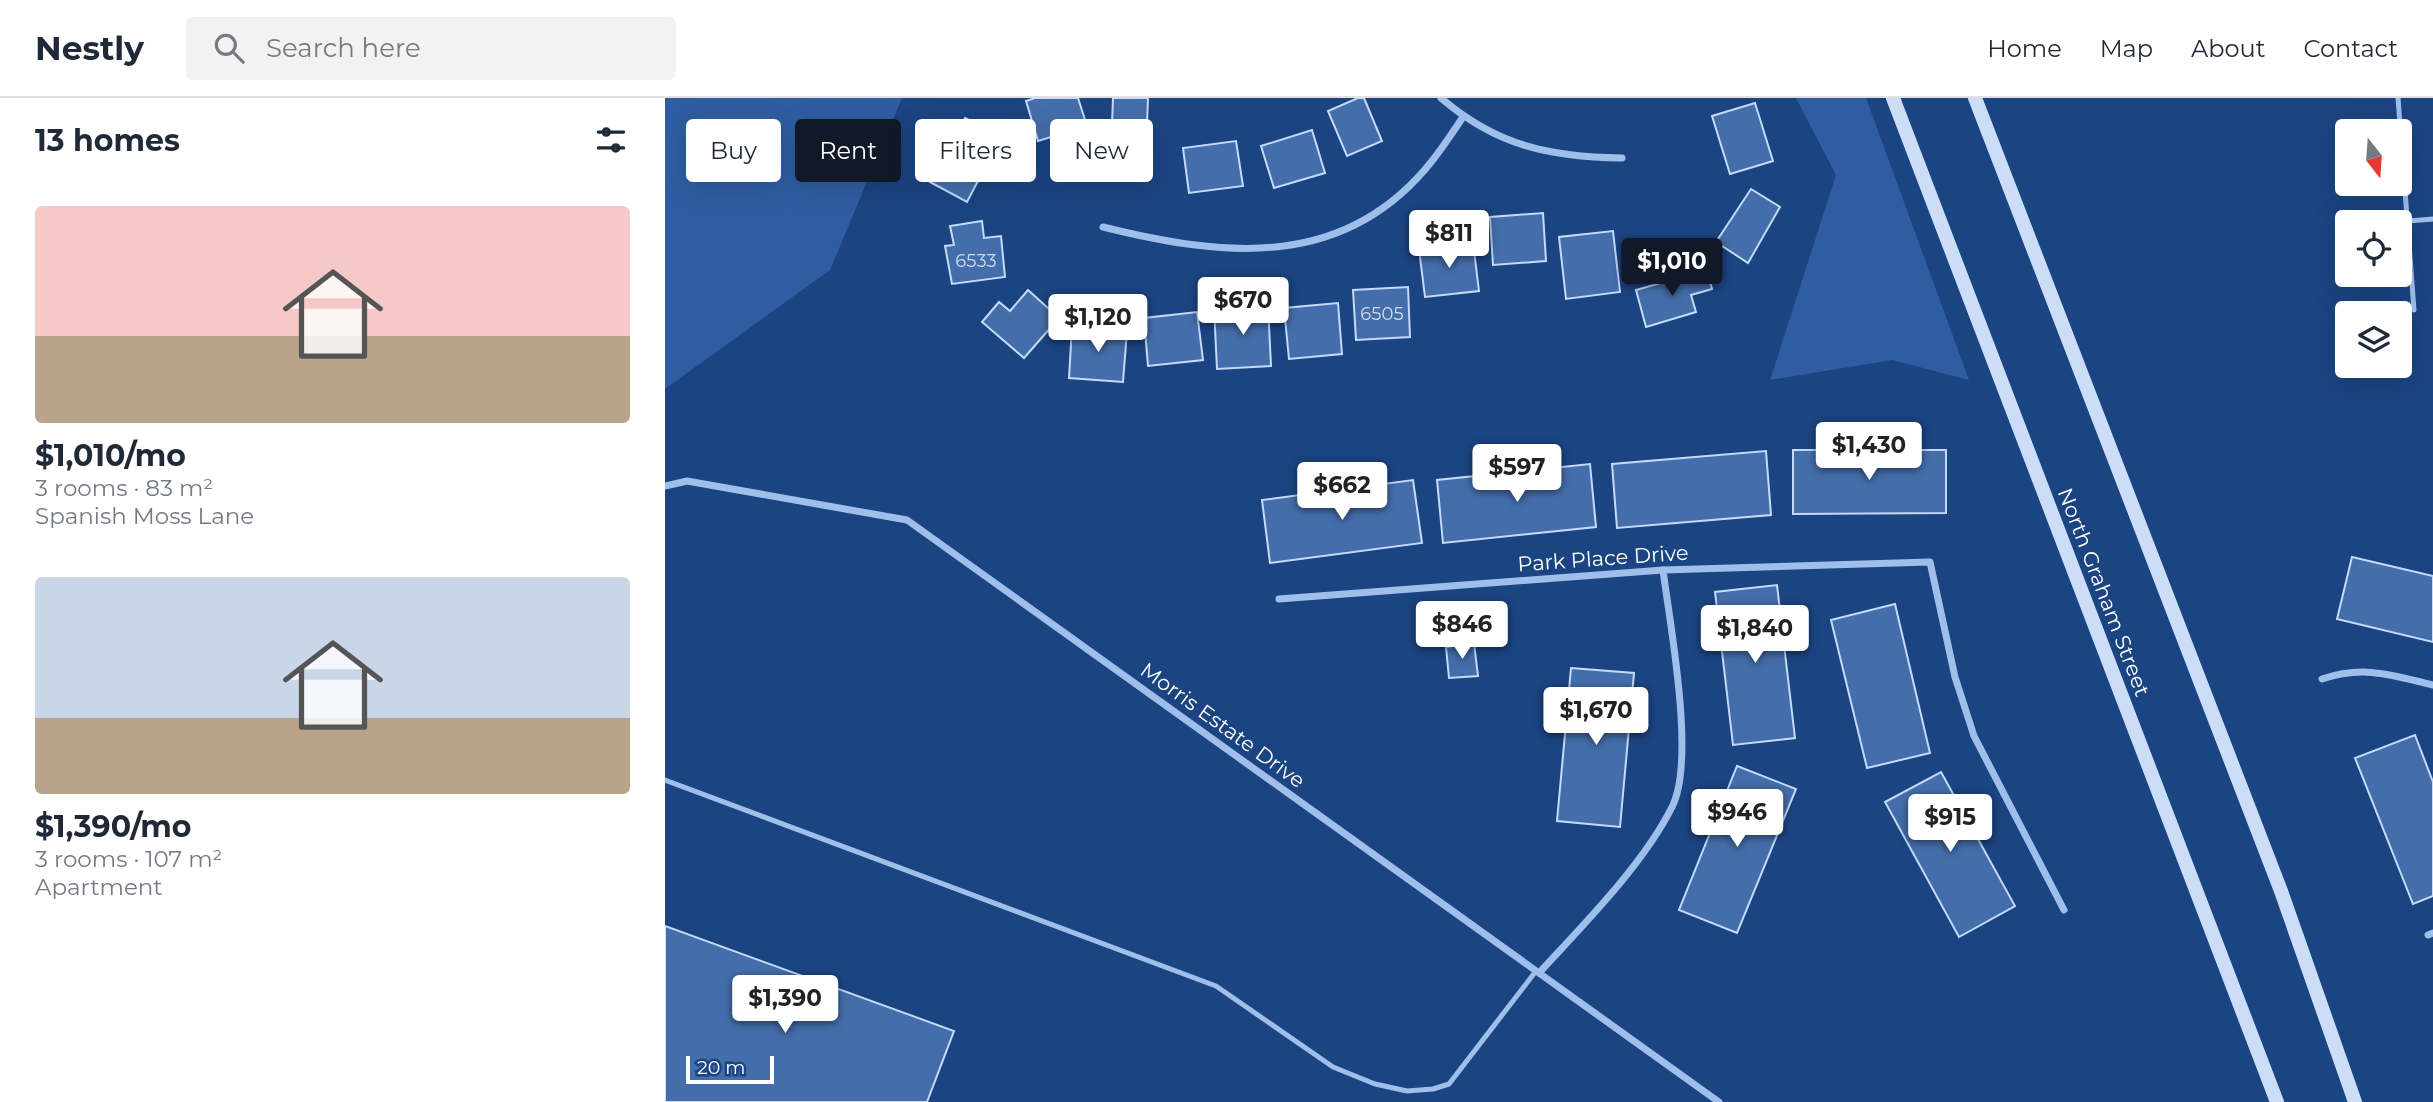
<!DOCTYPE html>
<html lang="en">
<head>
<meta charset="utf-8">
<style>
	body { margin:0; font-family:Montserrat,sans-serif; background:#f2f2f3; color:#1f2937; height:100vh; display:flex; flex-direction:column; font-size:26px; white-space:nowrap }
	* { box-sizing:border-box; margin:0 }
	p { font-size:23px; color:#747a83 }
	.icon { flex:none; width:38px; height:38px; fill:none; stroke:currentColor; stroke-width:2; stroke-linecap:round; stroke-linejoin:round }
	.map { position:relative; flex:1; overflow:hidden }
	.side { display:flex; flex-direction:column; background:#fff; width:665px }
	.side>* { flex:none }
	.banner { position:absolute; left:21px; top:21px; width:665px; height:63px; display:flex; gap:14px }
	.needle { width:46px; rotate:163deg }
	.fabs { position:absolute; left:1670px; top:21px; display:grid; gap:14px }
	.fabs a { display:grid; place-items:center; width:77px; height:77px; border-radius:7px; background:#fff; box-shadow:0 7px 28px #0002; font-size:35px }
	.scale { position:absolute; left:21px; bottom:18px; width:88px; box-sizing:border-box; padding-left:7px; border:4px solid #fff; border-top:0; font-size:19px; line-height:24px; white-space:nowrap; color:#fff; -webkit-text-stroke:5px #1b4482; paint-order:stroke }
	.price { position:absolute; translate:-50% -60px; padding:0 16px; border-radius:7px; background:#fff; color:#222; font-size:23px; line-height:46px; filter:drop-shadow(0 2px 4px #0008) }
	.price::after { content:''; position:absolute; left:50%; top:42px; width:21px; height:16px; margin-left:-10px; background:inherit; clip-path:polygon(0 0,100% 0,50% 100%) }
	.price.active { background:#111827; color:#fff }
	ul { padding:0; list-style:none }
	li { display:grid; align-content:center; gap:14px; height:371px; padding:0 35px }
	li span { display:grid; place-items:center; height:217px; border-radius:7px; color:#555 }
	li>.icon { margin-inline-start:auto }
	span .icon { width:126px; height:126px; fill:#fffc; stroke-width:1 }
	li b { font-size:30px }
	h2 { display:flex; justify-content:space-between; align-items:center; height:84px; padding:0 35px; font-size:30px }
	.tag { padding:0 24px; border-radius:7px; background:#fff; box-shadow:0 7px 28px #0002; font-size:24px; line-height:63px }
	.tag.active { background:#111827; color:#fff }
	header { display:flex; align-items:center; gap:42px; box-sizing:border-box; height:98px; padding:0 35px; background:#fff; border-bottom:2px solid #e0e1e3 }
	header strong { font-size:33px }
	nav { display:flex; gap:38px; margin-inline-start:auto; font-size:24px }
	.search { width:490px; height:63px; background:#f2f2f3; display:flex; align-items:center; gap:18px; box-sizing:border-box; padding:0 24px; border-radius:7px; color:#747a83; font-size:26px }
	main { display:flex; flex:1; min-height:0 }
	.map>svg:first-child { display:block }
	.green { fill:#2f5da1 }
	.building { fill:#446eab; stroke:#c5daf8; stroke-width:2 }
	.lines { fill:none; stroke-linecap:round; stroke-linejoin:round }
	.service { stroke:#a0beea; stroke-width:5 }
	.minor { stroke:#a0beea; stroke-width:7 }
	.secondary { stroke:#ccddf8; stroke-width:14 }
	.labels { text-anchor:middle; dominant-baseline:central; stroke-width:5; stroke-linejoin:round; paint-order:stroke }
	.number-label { font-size:18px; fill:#d0dbea }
	.street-label { font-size:21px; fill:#fff; stroke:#1b4482 }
</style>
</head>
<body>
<header>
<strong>Nestly</strong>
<div class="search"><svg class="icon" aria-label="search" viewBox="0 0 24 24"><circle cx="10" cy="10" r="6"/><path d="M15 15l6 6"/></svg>Search here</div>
<nav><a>Home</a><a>Map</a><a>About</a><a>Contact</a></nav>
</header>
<main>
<section class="side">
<h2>13 homes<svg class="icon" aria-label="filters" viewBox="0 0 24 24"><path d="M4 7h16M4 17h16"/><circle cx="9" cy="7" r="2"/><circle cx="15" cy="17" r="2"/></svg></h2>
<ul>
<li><span style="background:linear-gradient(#f6c9c9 60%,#b9a48a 0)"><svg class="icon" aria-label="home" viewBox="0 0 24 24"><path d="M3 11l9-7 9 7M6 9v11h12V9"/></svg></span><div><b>$1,010/mo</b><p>3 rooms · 83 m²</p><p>Spanish Moss Lane</p></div></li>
<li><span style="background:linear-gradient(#c9d6e8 65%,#b9a48a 0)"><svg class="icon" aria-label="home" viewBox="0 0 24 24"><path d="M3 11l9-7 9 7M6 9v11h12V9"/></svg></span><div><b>$1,390/mo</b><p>3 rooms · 107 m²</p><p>Apartment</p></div></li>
</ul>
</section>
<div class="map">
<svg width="1768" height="1004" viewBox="0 0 1768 1004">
	<rect width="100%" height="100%" fill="#1b4482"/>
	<g class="green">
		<path d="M 0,0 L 237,0 L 165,172 L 0,291 Z"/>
		<path d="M 1131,0 L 1201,0 L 1304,282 L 1227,262 L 1105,282 L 1171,77 Z"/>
	</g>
	<g class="building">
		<path d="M 370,0 L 413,0 L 422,28 L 373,43 L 361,3 Z"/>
		<path d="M 448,0 L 483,0 L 481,52 L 446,51 Z"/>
		<path d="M 693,0 L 699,0 L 717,43 L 682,58 L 663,13 Z"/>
		<path d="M 1090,5 L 1108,63 L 1065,76 L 1047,18 Z"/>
		<path d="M 300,20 L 336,39 L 302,104 L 265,84 Z"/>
		<path d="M 647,32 L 660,75 L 609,90 L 596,48 Z"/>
		<path d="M 571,43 L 578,88 L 524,95 L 518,50 Z"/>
		<path d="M 1086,91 L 1115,109 L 1083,165 L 1051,144 Z"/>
		<path d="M 878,115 L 881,163 L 828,167 L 825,119 Z"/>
		<path d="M 317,123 L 319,140 L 336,138 L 340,179 L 287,186 L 280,148 L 289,147 L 285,128 Z"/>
		<path d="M 948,133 L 955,194 L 901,201 L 894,139 Z"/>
		<path d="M 808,144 L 814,193 L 760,199 L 754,151 Z"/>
		<path d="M 1042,172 L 1047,191 L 1026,197 L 1031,214 L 981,229 L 971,192 Z"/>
		<path d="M 743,189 L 745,239 L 691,242 L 688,192 Z"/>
		<path d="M 363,192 L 394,220 L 359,260 L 317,224 L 334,204 L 345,213 Z"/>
		<path d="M 673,205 L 677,256 L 624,261 L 619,210 Z"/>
		<path d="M 603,207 L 606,268 L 552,271 L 549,210 Z"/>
		<path d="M 532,214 L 538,262 L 483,268 L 479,220 Z"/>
		<path d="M 407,229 L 462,233 L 458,284 L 404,280 Z"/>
		<path d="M 1128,352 L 1281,352 L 1281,415 L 1128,416 Z"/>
		<path d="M 1101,353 L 1106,417 L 952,430 L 947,366 Z"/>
		<path d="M 925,366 L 931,429 L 778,445 L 772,382 Z"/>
		<path d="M 748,382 L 757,445 L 605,465 L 597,402 Z"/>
		<path d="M 1687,459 L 1768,478 L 1768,544 L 1672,521 Z"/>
		<path d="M 1112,487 L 1130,640 L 1068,647 L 1050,494 Z"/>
		<path d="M 1230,506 L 1265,655 L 1202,670 L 1166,522 Z"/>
		<path d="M 809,545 L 813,578 L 784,580 L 781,549 Z"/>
		<path d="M 906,570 L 969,575 L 955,729 L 892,723 Z"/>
		<path d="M 1750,637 L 1768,684 L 1768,798 L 1748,806 L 1690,660 Z"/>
		<path d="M 1072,668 L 1131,691 L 1072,835 L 1014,812 Z"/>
		<path d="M 1276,674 L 1350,808 L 1294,839 L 1220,704 Z"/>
		<path d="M 0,828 L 289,933 L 262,1004 L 0,1004 Z"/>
	</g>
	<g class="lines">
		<g class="service">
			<path d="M 1733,0 L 1749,212"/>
			<path d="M 1743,123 L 1768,121"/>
			<path d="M 0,682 L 551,888 L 668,969 L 710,986 L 742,993 L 768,991 L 784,986 L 871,873"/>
		</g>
		<g class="minor">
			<path d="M 776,0 C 832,48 885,59 957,60"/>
			<path d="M 438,129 C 559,159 680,173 767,63 C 778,49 788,34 798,19"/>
			<path d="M 0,388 L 22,383 L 242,422 L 1054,1004"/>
			<path d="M 614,501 L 998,472 L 1265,464 L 1290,579 L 1309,638 L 1399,812"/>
			<path d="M 1657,581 C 1699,567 1726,577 1768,587"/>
			<path d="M 1763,837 L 1768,835"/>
			<path d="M 874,875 C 918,827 978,767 1007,709 C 1031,662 1005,527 998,472"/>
		</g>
		<g class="secondary">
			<path d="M 1228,0 L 1612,1004"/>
			<path d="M 1310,0 L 1616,793 L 1690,1004"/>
		</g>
	</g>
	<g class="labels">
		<g class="number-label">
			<text x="311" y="163">6533</text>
			<text x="717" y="216">6505</text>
		</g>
		<g class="street-label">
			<text transform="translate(938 460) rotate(-4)">Park Place Drive</text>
			<text transform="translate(1439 494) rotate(69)">North Graham Street</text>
			<text transform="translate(558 627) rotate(36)">Morris Estate Drive</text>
		</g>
	</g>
</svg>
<div class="fabs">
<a><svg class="needle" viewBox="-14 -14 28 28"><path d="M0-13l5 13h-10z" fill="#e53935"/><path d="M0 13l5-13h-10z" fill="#747a83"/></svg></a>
<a><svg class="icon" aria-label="locate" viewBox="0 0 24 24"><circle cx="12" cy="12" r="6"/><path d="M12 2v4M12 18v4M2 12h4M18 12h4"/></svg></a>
<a><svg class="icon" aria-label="layers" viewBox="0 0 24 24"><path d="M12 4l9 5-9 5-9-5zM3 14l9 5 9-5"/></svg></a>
</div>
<div class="scale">20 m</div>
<b class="price" style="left:784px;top:172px">$811</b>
<b class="price active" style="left:1007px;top:200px">$1,010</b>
<b class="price" style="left:578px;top:239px">$670</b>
<b class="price" style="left:433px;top:256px">$1,120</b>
<b class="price" style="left:1204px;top:384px">$1,430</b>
<b class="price" style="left:852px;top:406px">$597</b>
<b class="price" style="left:677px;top:424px">$662</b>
<b class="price" style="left:797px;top:563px">$846</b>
<b class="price" style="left:1090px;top:567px">$1,840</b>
<b class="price" style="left:931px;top:649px">$1,670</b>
<b class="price" style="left:1072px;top:751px">$946</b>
<b class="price" style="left:1285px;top:756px">$915</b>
<b class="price" style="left:120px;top:937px">$1,390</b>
<div class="banner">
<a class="tag">Buy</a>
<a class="tag active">Rent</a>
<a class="tag">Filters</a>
<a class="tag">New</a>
</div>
</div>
</main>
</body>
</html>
